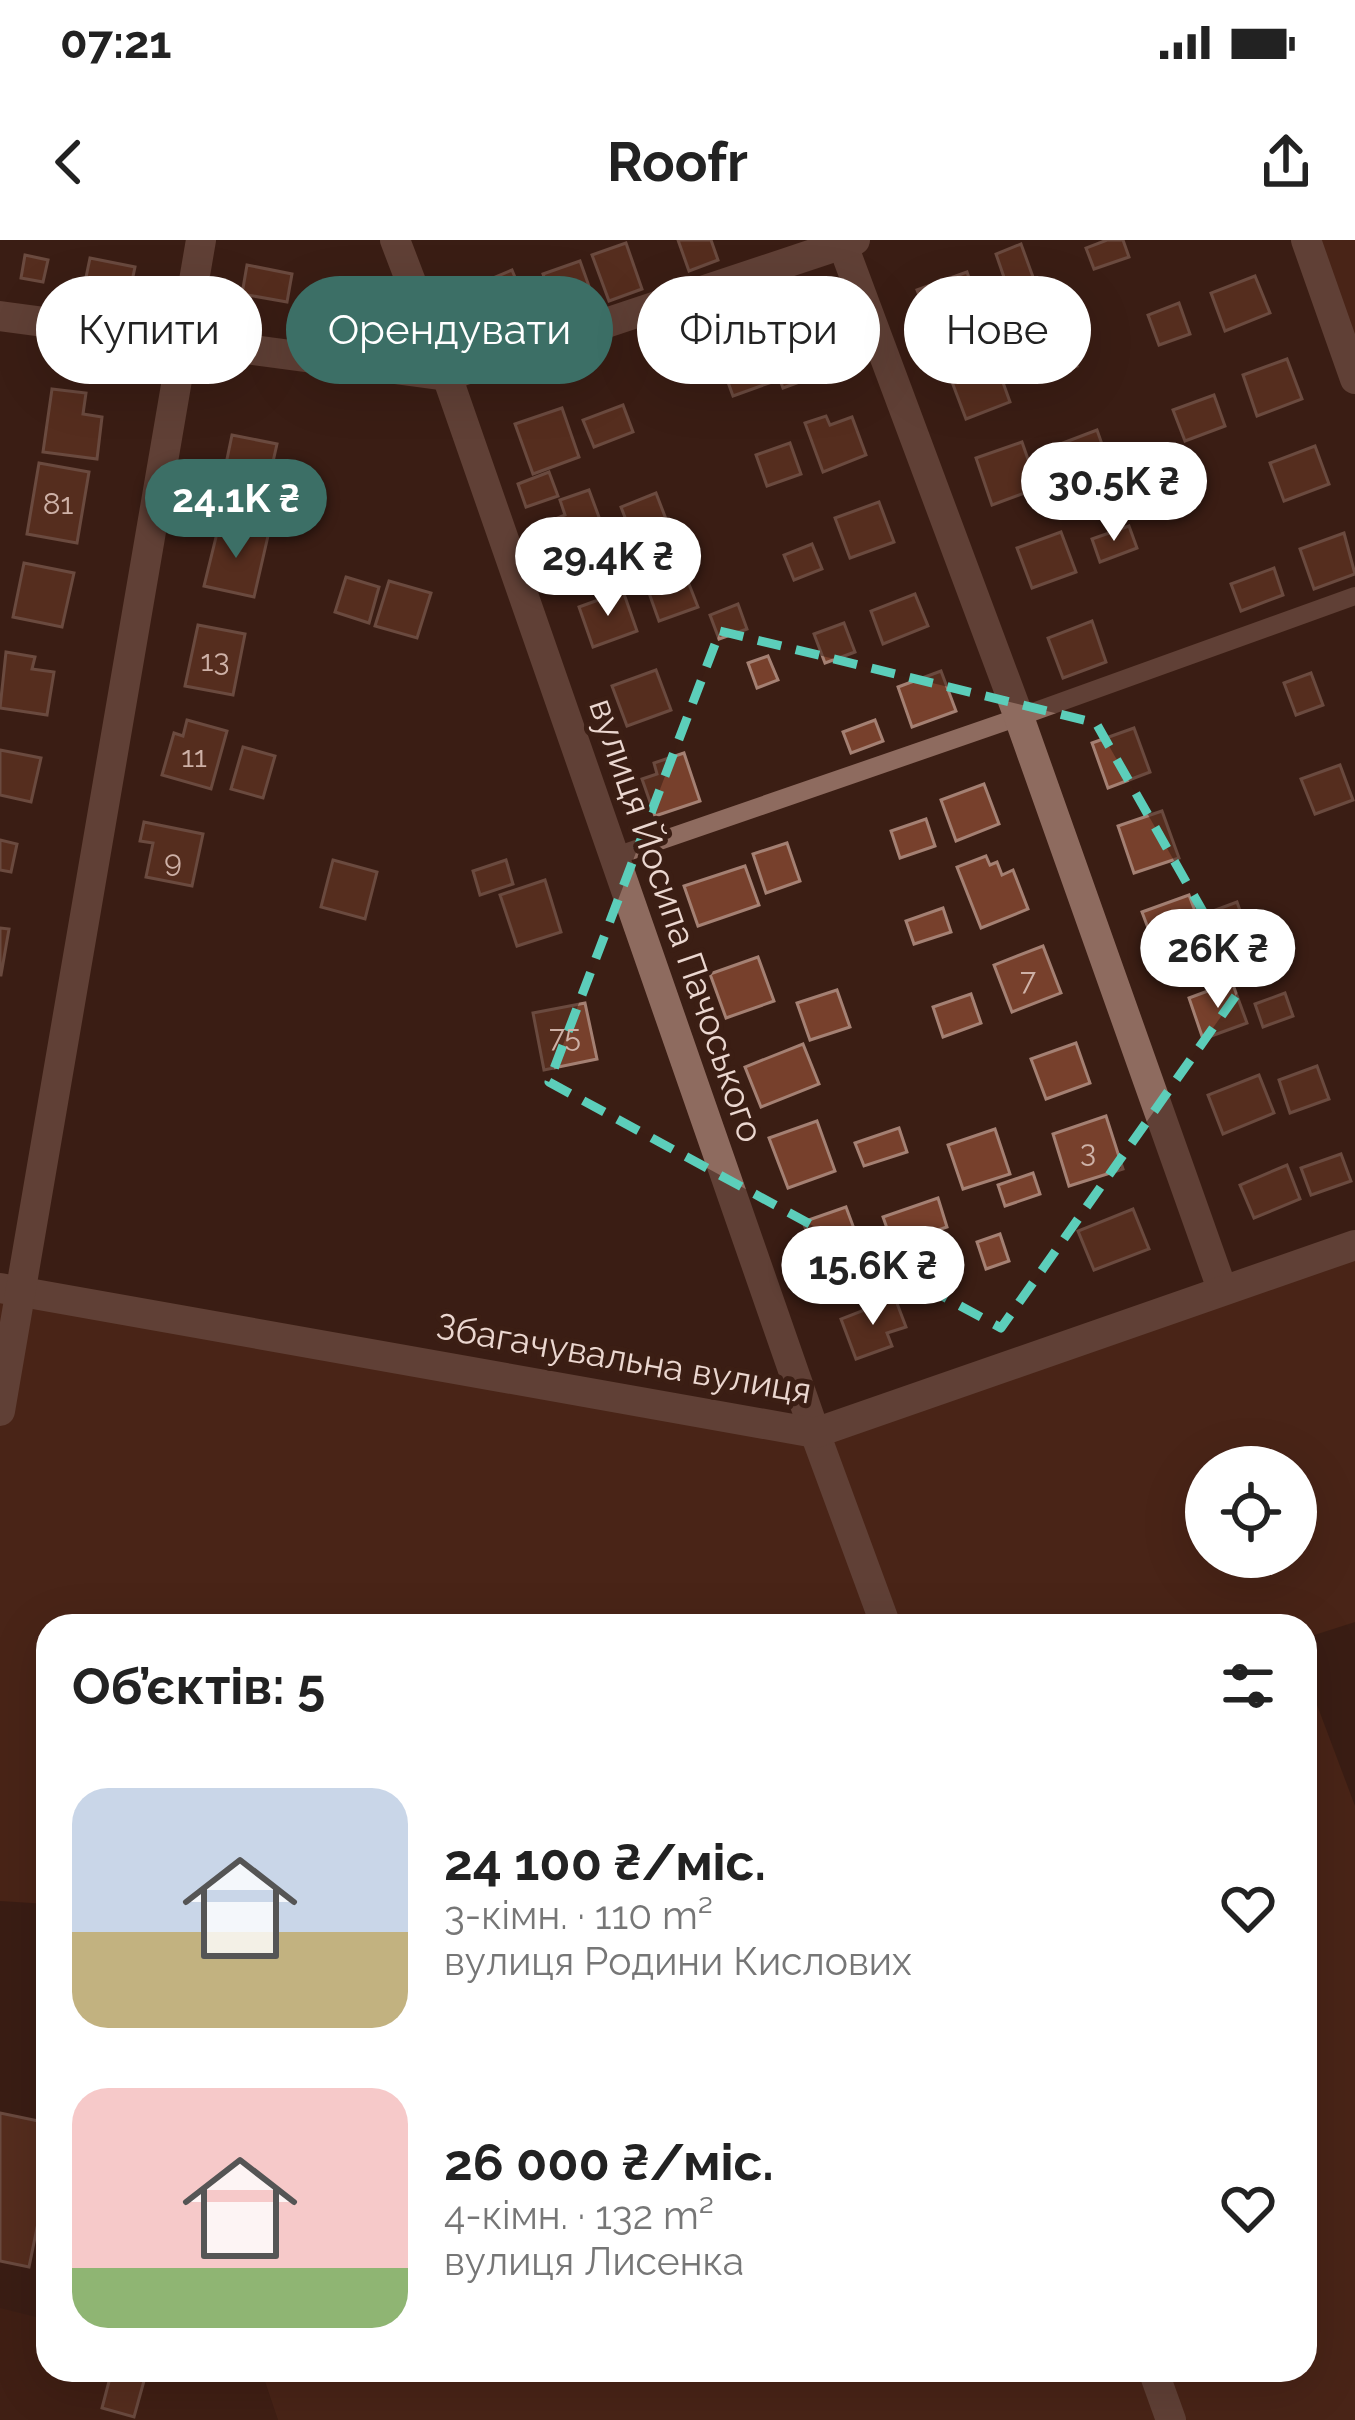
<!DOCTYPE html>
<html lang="uk">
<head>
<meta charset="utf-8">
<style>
	body { margin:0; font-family:Raleway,sans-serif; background:#f2f2f2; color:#222; height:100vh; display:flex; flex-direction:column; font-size:45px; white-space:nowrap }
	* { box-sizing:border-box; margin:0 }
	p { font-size:39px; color:#767676 }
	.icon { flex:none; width:66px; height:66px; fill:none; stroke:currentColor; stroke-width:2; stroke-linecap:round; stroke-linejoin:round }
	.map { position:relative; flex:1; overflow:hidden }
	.side { position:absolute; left:36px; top:1374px; width:1281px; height:768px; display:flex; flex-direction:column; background:#fff; border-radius:36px; box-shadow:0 12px 48px #0002 }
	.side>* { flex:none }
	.hud { position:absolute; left:36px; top:36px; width:1284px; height:108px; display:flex; gap:24px }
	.tools { position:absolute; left:1185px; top:1206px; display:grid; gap:24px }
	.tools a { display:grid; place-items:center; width:132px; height:132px; border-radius:50%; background:#fff; box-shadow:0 12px 48px #0002; font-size:60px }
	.price { position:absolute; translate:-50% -102px; padding:0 27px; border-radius:42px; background:#fff; color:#222; font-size:39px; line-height:78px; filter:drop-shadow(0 3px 6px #0008) }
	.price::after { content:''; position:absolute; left:50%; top:72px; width:36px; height:27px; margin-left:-18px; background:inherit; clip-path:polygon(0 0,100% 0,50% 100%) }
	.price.active { background:#3c6f66; color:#fff }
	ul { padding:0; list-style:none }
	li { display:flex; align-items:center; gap:36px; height:300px; padding:0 36px }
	li span { display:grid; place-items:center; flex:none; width:336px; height:240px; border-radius:36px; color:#555 }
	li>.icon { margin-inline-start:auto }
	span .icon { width:144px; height:144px; fill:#fffc; stroke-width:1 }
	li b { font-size:51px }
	h2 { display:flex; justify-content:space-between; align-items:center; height:144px; padding:0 36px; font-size:51px }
	.tag { padding:0 42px; border-radius:54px; background:#fff; box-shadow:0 12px 48px #0002; font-size:42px; line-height:108px }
	.tag.active { background:#3c6f66; color:#fff }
	.status { display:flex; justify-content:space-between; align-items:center; height:84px; padding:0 60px; background:#fff; direction:ltr }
	.status svg { height:33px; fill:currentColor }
	header { display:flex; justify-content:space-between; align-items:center; height:156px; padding:0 36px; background:#fff; font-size:54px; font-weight:700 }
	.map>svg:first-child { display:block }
	.built { fill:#472316 }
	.green { fill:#5b2d1b; fill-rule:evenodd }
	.building { fill:#77402c; stroke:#a48073; stroke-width:3 }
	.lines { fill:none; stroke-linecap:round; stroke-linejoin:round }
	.lane { stroke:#8e6b5f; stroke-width:18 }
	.street { stroke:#8e6b5f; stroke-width:30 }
	.marked { fill:none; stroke:#5cceba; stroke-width:9; stroke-dasharray:24 15; stroke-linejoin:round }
	.labels { text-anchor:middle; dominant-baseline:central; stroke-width:10; stroke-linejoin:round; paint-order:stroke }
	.number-label { font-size:30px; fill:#ceb1a7 }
	.street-label { font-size:36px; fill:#ebd7d0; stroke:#3b1e14 }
</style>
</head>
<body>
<div class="status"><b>07:21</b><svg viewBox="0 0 49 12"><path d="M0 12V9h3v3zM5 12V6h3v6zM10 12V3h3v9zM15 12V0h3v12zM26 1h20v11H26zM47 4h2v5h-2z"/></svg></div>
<header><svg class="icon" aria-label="back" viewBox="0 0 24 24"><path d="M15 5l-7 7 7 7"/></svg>Roofr<svg class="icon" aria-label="share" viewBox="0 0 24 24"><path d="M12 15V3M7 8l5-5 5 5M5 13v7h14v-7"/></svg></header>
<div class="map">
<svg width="1355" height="2180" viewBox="0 0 1355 2180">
	<rect width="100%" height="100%" fill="#3b1e14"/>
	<path class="built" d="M 0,2068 L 48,2080 L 48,2130 L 256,2130 L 261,2131 L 278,2180 L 0,2180 Z"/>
	<g class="green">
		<path d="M 1306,0 L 1355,0 L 1355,139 Z"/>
		<path d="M 1355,1005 L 1355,1382 L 1305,1398 L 1305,1386 L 48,1386 L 48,1664 L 0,1661 L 0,1048 L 815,1193 ZM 1206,1227 L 1296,1227 L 1296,1317 L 1206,1317 Z"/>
		<path d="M 1305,1433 L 1355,1566 L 1355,2180 L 278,2180 L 261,2130 L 1305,2130 Z"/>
	</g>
	<g class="building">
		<path d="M 678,0 L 711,0 L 718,20 L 689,31 Z"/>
		<path d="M 1107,0 L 1123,0 L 1129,17 L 1094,29 L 1086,8 Z"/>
		<path d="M 626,3 L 642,49 L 609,61 L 592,15 Z"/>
		<path d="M 1021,4 L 1033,37 L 1007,46 L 996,14 Z"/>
		<path d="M 25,15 L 48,20 L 43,42 L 21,38 Z"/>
		<path d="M 90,18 L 135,27 L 129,55 L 84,47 Z"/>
		<path d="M 580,21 L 590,49 L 553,62 L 543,34 Z"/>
		<path d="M 247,25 L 292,34 L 287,62 L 242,54 Z"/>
		<path d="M 512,30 L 530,74 L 480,95 L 462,51 Z"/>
		<path d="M 967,32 L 982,75 L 933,93 L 917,50 Z"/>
		<path d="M 1255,36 L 1270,73 L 1225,91 L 1211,53 Z"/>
		<path d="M 1179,63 L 1190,94 L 1159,105 L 1148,75 Z"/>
		<path d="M 819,86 L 835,129 L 783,148 L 767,105 Z"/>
		<path d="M 1069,104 L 1077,126 L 1040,140 L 1032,117 Z"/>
		<path d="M 992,112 L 1010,162 L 966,179 L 952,142 L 976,133 L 971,120 Z"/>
		<path d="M 759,117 L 769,143 L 733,156 L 724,131 Z"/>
		<path d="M 1287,119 L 1302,159 L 1257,176 L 1243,135 Z"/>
		<path d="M 52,149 L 86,153 L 83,174 L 102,177 L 97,219 L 43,212 Z"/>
		<path d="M 1214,155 L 1225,186 L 1185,201 L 1173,170 Z"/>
		<path d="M 623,165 L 633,192 L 594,207 L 583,180 Z"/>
		<path d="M 562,168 L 579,217 L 533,234 L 515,184 Z"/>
		<path d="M 826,176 L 830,185 L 852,177 L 866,215 L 823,232 L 805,183 Z"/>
		<path d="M 1097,190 L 1110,227 L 1076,240 L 1063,203 Z"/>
		<path d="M 232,195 L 277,204 L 265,257 L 221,248 Z"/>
		<path d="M 1022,202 L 1038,248 L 992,265 L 976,218 Z"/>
		<path d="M 790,203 L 801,234 L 767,246 L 756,215 Z"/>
		<path d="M 1315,206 L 1329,244 L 1284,261 L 1270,223 Z"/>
		<path d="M 39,223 L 89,232 L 77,303 L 27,294 Z"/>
		<path d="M 549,232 L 558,256 L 526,267 L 518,244 Z"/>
		<path d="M 589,250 L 610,307 L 564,323 L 550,281 L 565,275 L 560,260 Z"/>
		<path d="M 656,253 L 669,287 L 634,301 L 621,267 Z"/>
		<path d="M 879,262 L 894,302 L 850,318 L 835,278 Z"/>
		<path d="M 219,285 L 268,296 L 254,357 L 204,346 Z"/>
		<path d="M 1129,286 L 1137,308 L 1100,322 L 1092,299 Z"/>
		<path d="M 1061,292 L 1076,332 L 1032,348 L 1017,308 Z"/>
		<path d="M 1344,293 L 1355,334 L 1314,349 L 1300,309 Z"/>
		<path d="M 812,304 L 822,329 L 794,340 L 784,315 Z"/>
		<path d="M 24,323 L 74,333 L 62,387 L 13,377 Z"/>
		<path d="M 1274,328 L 1283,355 L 1241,371 L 1231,344 Z"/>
		<path d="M 346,337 L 379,347 L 369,383 L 335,372 Z"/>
		<path d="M 687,339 L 698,367 L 659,381 L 649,353 Z"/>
		<path d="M 389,341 L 431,353 L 417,398 L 375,386 Z"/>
		<path d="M 623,351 L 637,391 L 593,407 L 579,367 Z"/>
		<path d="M 915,354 L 928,386 L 883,404 L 871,371 Z"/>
		<path d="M 738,364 L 747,389 L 719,399 L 710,375 Z"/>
		<path d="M 1092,381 L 1106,422 L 1063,438 L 1048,398 Z"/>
		<path d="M 844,383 L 855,412 L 825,423 L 814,394 Z"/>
		<path d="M 198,385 L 245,394 L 233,455 L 185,446 Z"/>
		<path d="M 6,412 L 35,417 L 32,429 L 54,432 L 47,475 L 0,468 Z"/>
		<path d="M 768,416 L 778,440 L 757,448 L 748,423 Z"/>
		<path d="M 656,430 L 671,470 L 627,486 L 612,446 Z"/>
		<path d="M 941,431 L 956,471 L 912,487 L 898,447 Z"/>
		<path d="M 1311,433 L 1323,465 L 1296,475 L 1284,443 Z"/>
		<path d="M 187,480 L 227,491 L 211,549 L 162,535 L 174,493 L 183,496 Z"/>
		<path d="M 875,480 L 883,501 L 851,513 L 843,492 Z"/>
		<path d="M 1134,488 L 1150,532 L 1108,548 L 1092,503 Z"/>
		<path d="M 243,507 L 275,516 L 263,558 L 231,549 Z"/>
		<path d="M 0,510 L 41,518 L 31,562 L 0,555 Z"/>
		<path d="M 684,513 L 700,561 L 655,576 L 642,539 L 657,534 L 654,523 Z"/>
		<path d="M 1340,525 L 1353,560 L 1315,574 L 1301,539 Z"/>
		<path d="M 984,544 L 999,584 L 956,601 L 941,560 Z"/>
		<path d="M 1162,571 L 1179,618 L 1134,633 L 1118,586 Z"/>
		<path d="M 926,579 L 935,606 L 900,618 L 891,591 Z"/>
		<path d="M 144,582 L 203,594 L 192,646 L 146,637 L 153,603 L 140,601 Z"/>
		<path d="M 0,600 L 17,604 L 11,632 L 0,630 Z"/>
		<path d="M 787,603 L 800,641 L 766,653 L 753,614 Z"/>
		<path d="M 986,616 L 990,625 L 997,622 L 1002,635 L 1013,630 L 1028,669 L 981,688 L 957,627 Z"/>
		<path d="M 333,620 L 377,632 L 365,679 L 321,667 Z"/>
		<path d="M 506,620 L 513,644 L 480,655 L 473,631 Z"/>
		<path d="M 745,626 L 759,665 L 698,686 L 684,646 Z"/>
		<path d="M 545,640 L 561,692 L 517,706 L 500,655 Z"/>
		<path d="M 1189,655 L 1207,703 L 1160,720 L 1142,672 Z"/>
		<path d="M 1237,662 L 1248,693 L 1216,705 L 1205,674 Z"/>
		<path d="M 943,668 L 951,692 L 914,704 L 906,681 Z"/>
		<path d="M 0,688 L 9,689 L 1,735 L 0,735 Z"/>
		<path d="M 1043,706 L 1061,753 L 1012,772 L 994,725 Z"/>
		<path d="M 758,717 L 774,761 L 726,778 L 710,734 Z"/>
		<path d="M 1232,742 L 1247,783 L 1203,799 L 1189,758 Z"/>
		<path d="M 837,750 L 850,787 L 810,800 L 797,763 Z"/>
		<path d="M 1285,753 L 1293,776 L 1263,787 L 1255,764 Z"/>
		<path d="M 971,754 L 981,783 L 943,797 L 933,767 Z"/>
		<path d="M 585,763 L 597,819 L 544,830 L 533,773 Z"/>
		<path d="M 1076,803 L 1090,843 L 1046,859 L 1031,819 Z"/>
		<path d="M 803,804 L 819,844 L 761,867 L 745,827 Z"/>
		<path d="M 1317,826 L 1329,859 L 1290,873 L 1279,840 Z"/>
		<path d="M 1259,835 L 1274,873 L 1223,894 L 1208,855 Z"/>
		<path d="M 1106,876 L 1123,929 L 1069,946 L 1053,894 Z"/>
		<path d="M 817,881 L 835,931 L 788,948 L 769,898 Z"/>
		<path d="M 899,888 L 907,912 L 864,926 L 855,903 Z"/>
		<path d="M 995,889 L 1010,934 L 963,949 L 948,905 Z"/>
		<path d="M 1341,914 L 1351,941 L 1311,955 L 1301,928 Z"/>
		<path d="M 1287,925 L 1300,959 L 1254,978 L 1240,945 Z"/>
		<path d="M 1033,933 L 1040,954 L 1005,966 L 998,945 Z"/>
		<path d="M 938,958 L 947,987 L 893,1005 L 883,977 Z"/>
		<path d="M 846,967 L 866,1021 L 823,1037 L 803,982 Z"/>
		<path d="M 1133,969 L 1149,1009 L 1094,1030 L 1078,991 Z"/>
		<path d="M 1000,994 L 1009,1021 L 986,1029 L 977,1002 Z"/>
		<path d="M 936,1015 L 946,1041 L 904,1056 L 895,1030 Z"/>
		<path d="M 895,1058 L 906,1087 L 887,1093 L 892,1106 L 856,1119 L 841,1079 Z"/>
		<path d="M 0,1873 L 48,1883 L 48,1934 L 29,2027 L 0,2021 Z"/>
		<path d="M 112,2130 L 147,2130 L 134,2177 L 102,2168 Z"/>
	</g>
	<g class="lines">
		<path class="lane" d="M 613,617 L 1019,477 L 1355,356"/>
		<g class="street">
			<path d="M 395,0 L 447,136 L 815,1193 L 886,1386"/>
			<path d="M 841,0 L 1019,477 L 1222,1049"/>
			<path d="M 1306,0 L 1355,139"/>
			<path d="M 0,76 L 447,136 L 855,0"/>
			<path d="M 0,1048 L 815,1193 L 1355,1005"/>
			<path d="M 0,1171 L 201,0"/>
			<path d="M 1153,2130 L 1171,2180"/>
		</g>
	</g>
	<path d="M0 0H1355V2180H0ZM 720,391 L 1096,483 L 1244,744 L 1001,1088 L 549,842 Z" fill="#3b1e14" fill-opacity=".55" fill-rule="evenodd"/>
	<path class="marked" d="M 720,391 L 1096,483 L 1244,744 L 1001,1088 L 549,842 Z"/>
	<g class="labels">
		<g class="number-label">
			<text x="58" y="263">81</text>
			<text x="215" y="420">13</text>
			<text x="194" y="516">11</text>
			<text x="173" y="620">9</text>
			<text x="1028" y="739">7</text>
			<text x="565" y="796">75</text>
			<text x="1088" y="911">3</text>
		</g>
		<g class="street-label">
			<text transform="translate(677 680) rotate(71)">вулиця Йосипа Пачоського</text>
			<text transform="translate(624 1118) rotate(10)">Збагачувальна вулиця</text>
		</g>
	</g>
</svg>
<div class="tools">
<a><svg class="icon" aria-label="locate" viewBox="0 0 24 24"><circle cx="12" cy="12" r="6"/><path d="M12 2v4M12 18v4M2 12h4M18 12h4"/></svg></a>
</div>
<b class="price" style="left:1114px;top:304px">30.5K ₴</b>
<b class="price active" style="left:236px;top:321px">24.1K ₴</b>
<b class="price" style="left:608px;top:379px">29.4K ₴</b>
<b class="price" style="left:1218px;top:771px">26K ₴</b>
<b class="price" style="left:873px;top:1088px">15.6K ₴</b>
<div class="hud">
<a class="tag">Купити</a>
<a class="tag active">Орендувати</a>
<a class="tag">Фільтри</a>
<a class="tag">Нове</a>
</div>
<section class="side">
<h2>Об’єктів: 5<svg class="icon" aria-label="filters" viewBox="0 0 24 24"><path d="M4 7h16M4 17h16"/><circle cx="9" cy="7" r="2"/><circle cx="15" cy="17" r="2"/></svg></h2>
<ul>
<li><span style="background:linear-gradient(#c9d6e8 60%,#c2b280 0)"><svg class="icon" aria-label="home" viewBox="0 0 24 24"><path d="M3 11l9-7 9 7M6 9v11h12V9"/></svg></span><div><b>24 100 ₴/міс.</b><p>3-кімн. · 110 m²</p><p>вулиця Родини Кислових</p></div><svg class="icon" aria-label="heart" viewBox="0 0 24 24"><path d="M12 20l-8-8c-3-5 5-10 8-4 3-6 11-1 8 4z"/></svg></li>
<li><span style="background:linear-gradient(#f6c9c9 75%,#8fb573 0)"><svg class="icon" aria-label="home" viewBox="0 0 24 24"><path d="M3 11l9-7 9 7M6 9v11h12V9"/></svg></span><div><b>26 000 ₴/міс.</b><p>4-кімн. · 132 m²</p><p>вулиця Лисенка</p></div><svg class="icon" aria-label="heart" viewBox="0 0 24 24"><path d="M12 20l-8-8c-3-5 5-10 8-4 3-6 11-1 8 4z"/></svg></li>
</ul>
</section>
</div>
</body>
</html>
